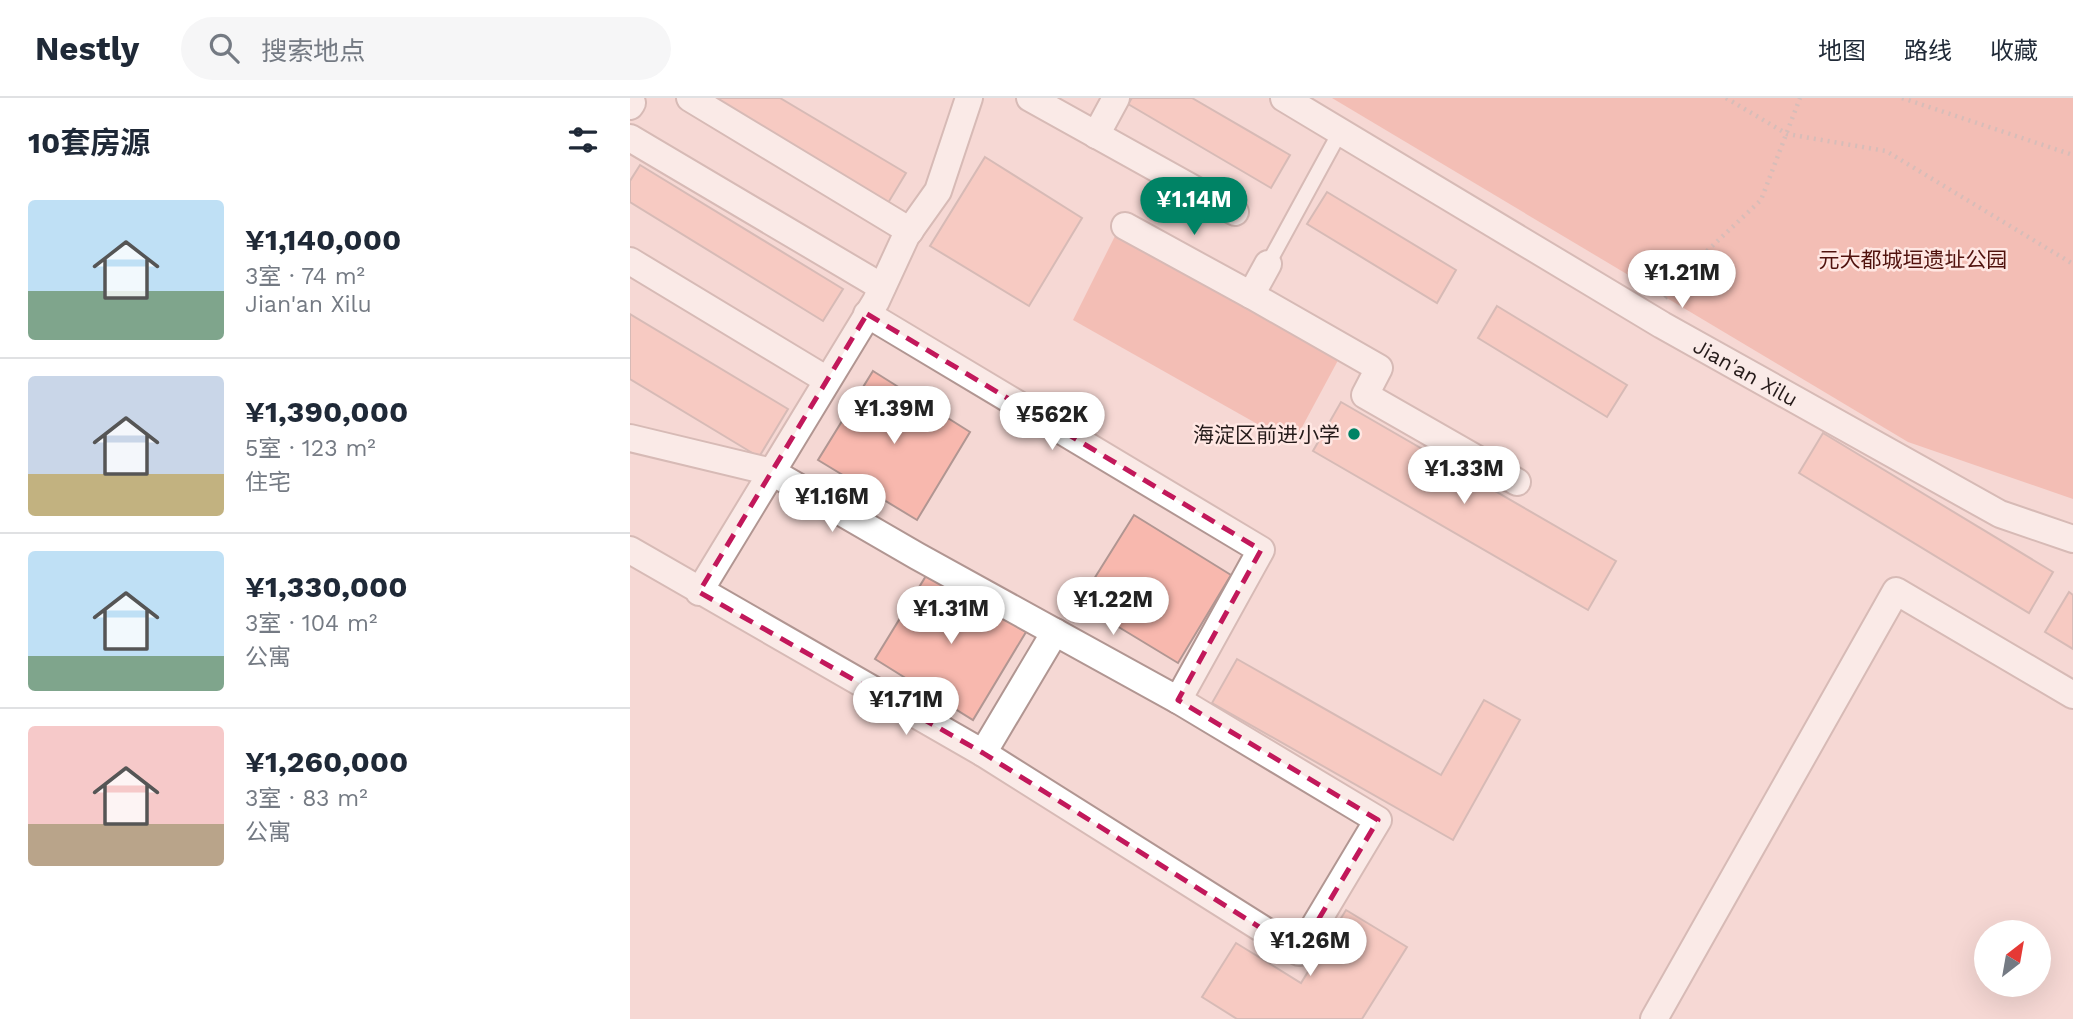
<!DOCTYPE html>
<html lang="zh">
<head>
<meta charset="utf-8">
<style>
	body { margin:0; font-family:"Work Sans","Noto Sans SC",sans-serif; background:#f6f6f7; color:#1f2937; height:100vh; display:flex; flex-direction:column; font-size:26px; white-space:nowrap }
	* { box-sizing:border-box; margin:0 }
	p { font-size:23px; color:#747a83 }
	.icon { flex:none; width:38px; height:38px; fill:none; stroke:currentColor; stroke-width:2; stroke-linecap:round; stroke-linejoin:round }
	.map { position:relative; flex:1; overflow:hidden }
	.sheet { display:flex; flex-direction:column; background:#fff; width:630px }
	.sheet>* { flex:none }
	.needle { width:46px; rotate:31deg }
	.controls { position:absolute; left:1344px; top:822px; display:grid; gap:14px }
	.controls a { display:grid; place-items:center; width:77px; height:77px; border-radius:50%; background:#fff; box-shadow:0 7px 28px #0002; font-size:35px }
	.price { position:absolute; translate:-50% -60px; padding:0 16px; border-radius:24px; background:#fff; color:#222; font-size:23px; line-height:46px; filter:drop-shadow(0 2px 4px #0008) }
	.price::after { content:''; position:absolute; left:50%; top:42px; width:21px; height:16px; margin-left:-10px; background:inherit; clip-path:polygon(0 0,100% 0,50% 100%) }
	.price.selected { background:#008365; color:#fff }
	ul { padding:0; list-style:none }
	li { display:flex; align-items:center; gap:21px; height:175px; padding:0 28px }
	li+li { border-top:2px solid #e0e1e3 }
	li span { display:grid; place-items:center; flex:none; width:196px; height:140px; border-radius:7px; color:#555 }
	li>.icon { margin-inline-start:auto }
	span .icon { width:84px; height:84px; fill:#fffc; stroke-width:1 }
	li b { font-size:30px }
	h2 { display:flex; justify-content:space-between; align-items:center; height:84px; padding:0 28px; font-size:30px }
	header { display:flex; align-items:center; gap:42px; box-sizing:border-box; height:98px; padding:0 35px; background:#fff; border-bottom:2px solid #e0e1e3 }
	header strong { font-size:33px }
	nav { display:flex; gap:38px; margin-inline-start:auto; font-size:24px }
	.search { width:490px; height:63px; background:#f6f6f7; display:flex; align-items:center; gap:18px; box-sizing:border-box; padding:0 24px; border-radius:38px; color:#747a83; font-size:26px }
	main { display:flex; flex:1; min-height:0 }
	.map>svg:first-child { display:block }
	.green { fill:#ef9d91 }
	.building { fill:#f8b8ae; stroke:#b19692; stroke-width:2 }
	.lines { fill:none; stroke-linecap:round; stroke-linejoin:round }
	.lane-casing { stroke:#b19692; stroke-width:18 }
	.street-casing { stroke:#b19692; stroke-width:30 }
	.path { stroke:#b29b98; stroke-width:4.5; stroke-dasharray:2 5; stroke-linecap:butt }
	.lane { stroke:#fff; stroke-width:14 }
	.street { stroke:#fff; stroke-width:26 }
	.marked { fill:none; stroke:#c2185b; stroke-width:5; stroke-dasharray:14 9; stroke-linejoin:round }
	.poi-dot { fill:#008365; stroke:#ffe7e3; stroke-width:2.5 }
	.labels { text-anchor:middle; dominant-baseline:central; stroke-width:5; stroke-linejoin:round; paint-order:stroke }
	.park-label { font-size:21px; fill:#51120e; stroke:#ffe7e3 }
	.street-label { font-size:21px; fill:#251b1a; stroke:#ffe7e3 }
	.poi-label { font-size:21px; fill:#251b1a; stroke:#ffe7e3; text-anchor:end }
</style>
</head>
<body>
<header>
<strong>Nestly</strong>
<div class="search"><svg class="icon" aria-label="search" viewBox="0 0 24 24"><circle cx="10" cy="10" r="6"/><path d="M15 15l6 6"/></svg>搜索地点</div>
<nav><a>地图</a><a>路线</a><a>收藏</a></nav>
</header>
<main>
<section class="sheet">
<h2>10套房源<svg class="icon" aria-label="filters" viewBox="0 0 24 24"><path d="M4 7h16M4 17h16"/><circle cx="9" cy="7" r="2"/><circle cx="15" cy="17" r="2"/></svg></h2>
<ul>
<li><span style="background:linear-gradient(#bfe0f5 65%,#7fa58c 0)"><svg class="icon" aria-label="home" viewBox="0 0 24 24"><path d="M3 11l9-7 9 7M6 9v11h12V9"/></svg></span><div><b>¥1,140,000</b><p>3室 · 74 m²</p><p>Jian'an Xilu</p></div></li>
<li><span style="background:linear-gradient(#c9d6e8 70%,#c2b280 0)"><svg class="icon" aria-label="home" viewBox="0 0 24 24"><path d="M3 11l9-7 9 7M6 9v11h12V9"/></svg></span><div><b>¥1,390,000</b><p>5室 · 123 m²</p><p>住宅</p></div></li>
<li><span style="background:linear-gradient(#bfe0f5 75%,#7fa58c 0)"><svg class="icon" aria-label="home" viewBox="0 0 24 24"><path d="M3 11l9-7 9 7M6 9v11h12V9"/></svg></span><div><b>¥1,330,000</b><p>3室 · 104 m²</p><p>公寓</p></div></li>
<li><span style="background:linear-gradient(#f6c9c9 70%,#b9a48a 0)"><svg class="icon" aria-label="home" viewBox="0 0 24 24"><path d="M3 11l9-7 9 7M6 9v11h12V9"/></svg></span><div><b>¥1,260,000</b><p>3室 · 83 m²</p><p>公寓</p></div></li>
</ul>
</section>
<div class="map">
<svg width="1443" height="921" viewBox="0 0 1443 921">
	<rect width="100%" height="100%" fill="#f5d8d4"/>
	<g class="green">
		<path d="M 702,0 L 1443,0 L 1443,401 L 1278,344 Z"/>
		<path d="M 488,132 L 713,253 L 663,346 L 443,222 Z"/>
	</g>
	<g class="building">
		<path d="M 82,0 L 150,0 L 276,75 L 258,105 Z"/>
		<path d="M 502,0 L 562,0 L 660,57 L 641,90 L 498,6 Z"/>
		<path d="M 355,59 L 452,120 L 399,208 L 300,148 Z"/>
		<path d="M 10,67 L 213,191 L 193,223 L 0,104 L 0,83 Z"/>
		<path d="M 697,94 L 826,172 L 807,205 L 677,126 Z"/>
		<path d="M 867,208 L 997,287 L 977,319 L 848,240 Z"/>
		<path d="M 0,216 L 158,311 L 129,359 L 0,281 Z"/>
		<path d="M 243,273 L 340,334 L 287,422 L 188,362 Z"/>
		<path d="M 711,304 L 986,463 L 958,512 L 683,353 Z"/>
		<path d="M 1193,335 L 1423,474 L 1399,515 L 1169,375 Z"/>
		<path d="M 504,417 L 601,477 L 548,565 L 449,505 Z"/>
		<path d="M 299,473 L 396,534 L 343,622 L 245,561 Z"/>
		<path d="M 1439,494 L 1443,497 L 1443,551 L 1415,534 Z"/>
		<path d="M 607,561 L 811,677 L 854,602 L 890,622 L 823,742 L 582,605 Z"/>
		<path d="M 716,812 L 777,849 L 732,921 L 607,921 L 572,899 L 606,845 L 671,885 Z"/>
	</g>
	<g class="lines">
		<defs>
			<path id="lane" d="M 638,166 L 710,34"/>
			<g id="street">
				<path d="M 60,0 L 280,133"/>
				<path d="M 400,0 L 605,114"/>
				<path id="s1" d="M 654,0 L 1032,227 L 1370,416 L 1443,441"/>
				<path d="M 0,3 L 2,5 L 0,8"/>
				<path d="M 466,37 L 486,0"/>
				<path d="M 0,40 L 252,189"/>
				<path d="M 495,128 L 621,197 L 638,166"/>
				<path d="M 0,163 L 197,282"/>
				<path d="M 621,197 L 749,270 L 735,297 L 887,384"/>
				<path d="M 0,340 L 142,374 L 287,458 L 548,602 L 631,452 L 237,216"/>
				<path d="M 0,452 L 353,655 L 425,534"/>
				<path d="M 69,494 L 246,203 L 276,138 L 308,93 L 339,0"/>
				<path d="M 353,655 L 669,854 L 748,722 L 548,602"/>
				<path d="M 1024,921 L 1266,493 L 1443,597"/>
			</g>
		</defs>
		<use href="#lane" class="lane-casing"/>
		<use href="#street" class="street-casing"/>
		<g class="path">
			<path d="M 1096,0 L 1157,36 L 1256,53 L 1443,166"/>
			<path d="M 1272,0 L 1443,57"/>
			<path d="M 1035,200 L 1077,153 L 1131,102 L 1170,0"/>
		</g>
		<use href="#lane" class="lane"/>
		<use href="#street" class="street"/>
	</g>
	<path d="M0 0H1443V921H0ZM 237,216 L 631,452 L 548,602 L 748,722 L 669,854 L 353,655 L 69,494 Z" fill="#f5d8d4" fill-opacity=".55" fill-rule="evenodd"/>
	<path class="marked" d="M 237,216 L 631,452 L 548,602 L 748,722 L 669,854 L 353,655 L 69,494 Z"/>
	<circle class="poi-dot" cx="724" cy="336" r="7"/>
	<g class="labels">
		<g class="park-label">
			<text x="1283" y="161">元大都城垣遗址公园</text>
		</g>
		<g class="street-label">
			<text stroke="none"><textPath href="#s1" startOffset="537">Jian'an Xilu</textPath></text>
		</g>
		<g class="poi-label">
			<text x="710" y="336">海淀区前进小学</text>
		</g>
	</g>
</svg>
<div class="controls">
<a><svg class="needle" viewBox="-14 -14 28 28"><path d="M0-13l5 13h-10z" fill="#e53935"/><path d="M0 13l5-13h-10z" fill="#747a83"/></svg></a>
</div>
<b class="price selected" style="left:564px;top:139px">¥1.14M</b>
<b class="price" style="left:1052px;top:212px">¥1.21M</b>
<b class="price" style="left:264px;top:348px">¥1.39M</b>
<b class="price" style="left:422px;top:354px">¥562K</b>
<b class="price" style="left:834px;top:408px">¥1.33M</b>
<b class="price" style="left:202px;top:436px">¥1.16M</b>
<b class="price" style="left:483px;top:539px">¥1.22M</b>
<b class="price" style="left:321px;top:548px">¥1.31M</b>
<b class="price" style="left:276px;top:639px">¥1.71M</b>
<b class="price" style="left:680px;top:880px">¥1.26M</b>
</div>
</main>
</body>
</html>
